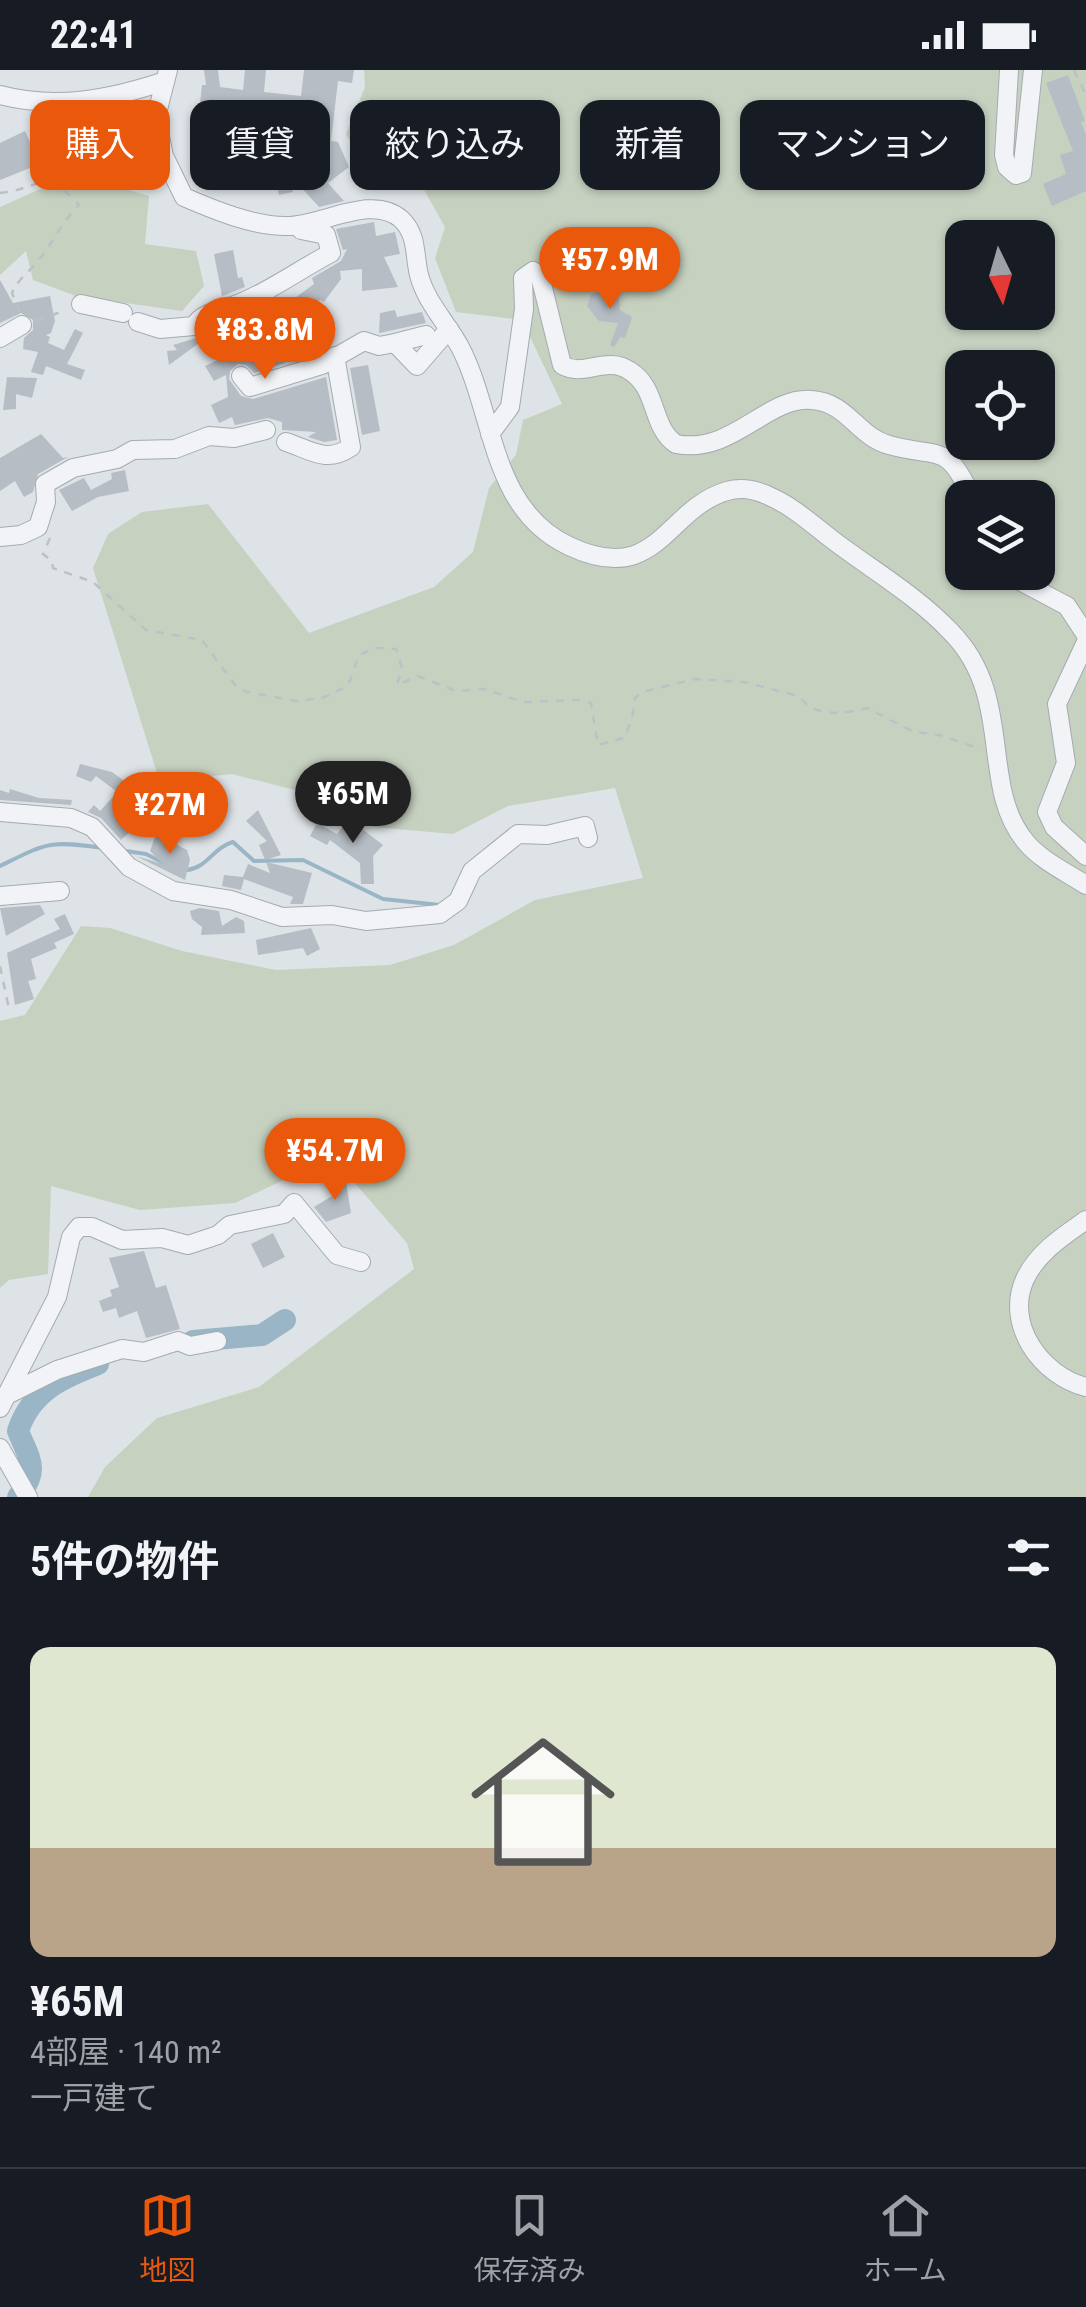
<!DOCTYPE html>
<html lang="ja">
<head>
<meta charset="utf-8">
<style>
	body { margin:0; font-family:"Roboto Condensed","Noto Sans JP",sans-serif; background:#20242c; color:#f1f3f6; height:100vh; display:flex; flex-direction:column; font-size:38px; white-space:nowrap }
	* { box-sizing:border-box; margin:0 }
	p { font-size:32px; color:#9ea1a6 }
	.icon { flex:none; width:55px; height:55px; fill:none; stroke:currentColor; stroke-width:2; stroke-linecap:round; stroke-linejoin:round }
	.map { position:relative; height:1427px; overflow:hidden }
	.side { display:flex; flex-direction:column; background:#171b24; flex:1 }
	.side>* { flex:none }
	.guide { position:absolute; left:30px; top:30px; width:1028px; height:90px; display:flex; gap:20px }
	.needle { width:65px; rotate:175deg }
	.controls { position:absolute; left:945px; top:150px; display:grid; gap:20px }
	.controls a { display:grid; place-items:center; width:110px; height:110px; border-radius:20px; background:#171b24; box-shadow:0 2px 8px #0004; font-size:50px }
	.price { position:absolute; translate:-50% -85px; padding:0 22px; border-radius:35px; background:#ea580c; color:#fff; font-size:32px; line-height:65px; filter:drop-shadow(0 2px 5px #0008) }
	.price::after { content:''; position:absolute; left:50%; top:60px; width:30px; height:22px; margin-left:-15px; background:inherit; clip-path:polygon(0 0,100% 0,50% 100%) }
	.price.active { background:#222; color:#fff }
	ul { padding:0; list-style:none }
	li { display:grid; align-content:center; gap:20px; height:530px; padding:0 30px }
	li+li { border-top:2px solid #363941 }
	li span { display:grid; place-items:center; height:310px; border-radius:20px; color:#555 }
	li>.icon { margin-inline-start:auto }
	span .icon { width:180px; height:180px; fill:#fffc; stroke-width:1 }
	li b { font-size:42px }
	h2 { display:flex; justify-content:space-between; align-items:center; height:120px; padding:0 30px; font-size:42px }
	.chip { padding:0 35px; border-radius:20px; background:#171b24; box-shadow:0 2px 8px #0004; font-size:35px; line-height:90px }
	.chip.active { background:#ea580c; color:#fff }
	.status { display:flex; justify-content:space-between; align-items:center; height:70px; padding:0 50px; background:#171b24; direction:ltr }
	.status svg { height:28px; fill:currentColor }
	.tab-bar { display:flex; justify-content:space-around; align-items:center; height:140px; border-top:2px solid #363941; background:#171b24; font-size:28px; color:#9ea1a6 }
	.tab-bar a { display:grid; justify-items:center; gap:5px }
	.tab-bar .active { color:#ea580c }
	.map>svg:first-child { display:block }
	.green { fill:#c6d1c0; fill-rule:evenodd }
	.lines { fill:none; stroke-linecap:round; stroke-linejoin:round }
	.stream { stroke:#9ab6c6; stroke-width:4 }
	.river { stroke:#9ab6c6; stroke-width:22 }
	.building { fill:#b6bdc4 }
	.minor-casing { stroke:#a4abb1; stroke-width:20 }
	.path { stroke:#bdc1c6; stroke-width:2.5; stroke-dasharray:8 8; stroke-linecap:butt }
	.minor { stroke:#f1f3f6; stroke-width:18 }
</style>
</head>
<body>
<div class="status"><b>22:41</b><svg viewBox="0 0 49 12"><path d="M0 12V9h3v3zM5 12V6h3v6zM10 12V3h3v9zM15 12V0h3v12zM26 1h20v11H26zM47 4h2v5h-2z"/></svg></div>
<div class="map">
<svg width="1086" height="1427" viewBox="0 0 1086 1427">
	<rect width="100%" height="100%" fill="#dee3e7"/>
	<g class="green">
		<path d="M 364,0 L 1086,0 L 1086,1427 L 88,1427 L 105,1397 L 157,1348 L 259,1317 L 414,1199 L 407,1173 L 332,1087 L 235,1133 L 140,1140 L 51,1116 L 48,1204 L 9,1210 L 0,1218 L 0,951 L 25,945 L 81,856 L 110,858 L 182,881 L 276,900 L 390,895 L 454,875 L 535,830 L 643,808 L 615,718 L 508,736 L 453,764 L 373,757 L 322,727 L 232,704 L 199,707 L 157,703 L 93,498 L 108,464 L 142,442 L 208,434 L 309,563 L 434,517 L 473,482 L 489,418 L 516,385 L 523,350 L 562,334 L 522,250 L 456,242 L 435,188 L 445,157 L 423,118 L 376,118 L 346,64 L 365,17 ZM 962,168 L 1038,168 L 1038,242 L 962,242 ZM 962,298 L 1038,298 L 1038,372 L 962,372 ZM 962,428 L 1038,428 L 1038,502 L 962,502 Z"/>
		<path d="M 96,94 L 119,117 L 149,126 L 145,174 L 196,181 L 204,216 L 182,241 L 76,226 L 33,210 L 26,181 L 0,205 L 0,137 Z"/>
	</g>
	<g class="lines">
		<g class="stream">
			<path d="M 126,781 L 146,784 L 164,793"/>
			<path d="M 0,796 C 47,773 49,770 102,778"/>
			<path d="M 187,800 C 207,798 214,777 233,772 L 254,791 L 303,790 L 383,829 L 440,835"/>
		</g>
		<g class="river">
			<path d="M 193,1271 L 262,1265 L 285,1250"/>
			<path d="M 18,1427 C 40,1399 30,1391 18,1361 C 31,1321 62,1308 98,1294"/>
		</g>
	</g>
	<g class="building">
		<path d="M 204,0 L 218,0 L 220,17 L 243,20 L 245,0 L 266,0 L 264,22 L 301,26 L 304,0 L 354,0 L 352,13 L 338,11 L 331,71 L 338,72 L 349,97 L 328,113 L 344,131 L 319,137 L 289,104 L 293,122 L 279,125 L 273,97 L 298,91 L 292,50 L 244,45 L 245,40 L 200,33 L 202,15 L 206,15 Z"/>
		<path d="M 1068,5 L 1085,51 L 1081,52 L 1086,65 L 1086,121 L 1052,136 L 1043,114 L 1066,104 L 1060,85 L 1073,81 L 1046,13 Z"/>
		<path d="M 25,61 L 40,94 L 0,110 L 0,73 Z"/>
		<path d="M 262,73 L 267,98 L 244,103 L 239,77 Z"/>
		<path d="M 374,152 L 376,166 L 395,162 L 400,184 L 384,187 L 398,217 L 362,221 L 362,199 L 340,201 L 341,209 L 324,232 L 320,230 L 297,248 L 287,234 L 314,214 L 312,208 L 341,191 L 347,179 L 343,180 L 336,159 Z"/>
		<path d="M 233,180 L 238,208 L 242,207 L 245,217 L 222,226 L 214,184 Z"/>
		<path d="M 0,210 L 13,233 L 50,226 L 55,251 L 51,263 L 46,265 L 50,267 L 48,273 L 64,280 L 75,259 L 83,263 L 67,294 L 85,300 L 81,310 L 46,296 L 43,305 L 31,302 L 38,282 L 23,279 L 24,268 L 33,260 L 33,250 L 21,243 L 0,253 Z"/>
		<path d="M 609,218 L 619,226 L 620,240 L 632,247 L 625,268 L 620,267 L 614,277 L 610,275 L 618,253 L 599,251 L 587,236 L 591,224 Z"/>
		<path d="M 278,228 L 282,236 L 258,248 L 268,256 L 265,260 L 285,293 L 254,303 L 246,295 L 238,294 L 230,301 L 229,309 L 241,326 L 253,329 L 326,307 L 337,370 L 324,372 L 308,367 L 316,362 L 282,360 L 282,352 L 268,348 L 235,355 L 232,347 L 219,353 L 211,335 L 228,327 L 226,305 L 214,311 L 205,296 L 224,287 L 206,268 L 169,295 L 167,281 L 177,280 L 173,275 L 199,267 L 215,255 L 242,284 L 260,272 L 230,250 Z"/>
		<path d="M 395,240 L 397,247 L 422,242 L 426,253 L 379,263 L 380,243 Z"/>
		<path d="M 368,295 L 380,361 L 362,365 L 350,298 Z"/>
		<path d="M 7,307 L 37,308 L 32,328 L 16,324 L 16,339 L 3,340 Z"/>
		<path d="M 41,364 L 63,388 L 68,387 L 38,404 L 33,422 L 24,427 L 15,411 L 0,421 L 0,388 Z"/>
		<path d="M 125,400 L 129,421 L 98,427 L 72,441 L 59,420 L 84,408 L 91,420 L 112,409 L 111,403 Z"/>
		<path d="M 80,694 L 112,702 L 123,710 L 116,721 L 96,706 L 91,712 L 76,706 Z"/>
		<path d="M 123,716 L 153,740 L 121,770 L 101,748 L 88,742 L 94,735 L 100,741 Z"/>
		<path d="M 10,719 L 39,728 L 72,730 L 71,735 L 0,730 L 0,720 L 9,723 Z"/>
		<path d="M 258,740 L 281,785 L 265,790 L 259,775 L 267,771 L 246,751 Z"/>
		<path d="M 349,749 L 383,775 L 373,786 L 374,814 L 361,814 L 360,793 L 330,770 L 327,775 L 310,766 L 317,753 L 337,764 Z"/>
		<path d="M 156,764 L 187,780 L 190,790 L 185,810 L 136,786 L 163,794 L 150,781 Z"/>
		<path d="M 266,792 L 312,803 L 303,834 L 290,834 L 293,827 L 244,809 L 241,820 L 222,816 L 224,805 L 243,807 L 248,794 L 270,803 Z"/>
		<path d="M 40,835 L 45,844 L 6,866 L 0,838 Z"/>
		<path d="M 200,838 L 219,841 L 222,856 L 236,847 L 244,851 L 245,863 L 201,865 L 202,857 L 192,849 L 190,841 Z"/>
		<path d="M 65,844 L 74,864 L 54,873 L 57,878 L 31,889 L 36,909 L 28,911 L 34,929 L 15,935 L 7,883 L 60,859 L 54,849 Z"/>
		<path d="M 311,858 L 320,879 L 307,886 L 303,878 L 258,885 L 256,870 Z"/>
		<path d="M 346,1112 L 351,1143 L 326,1152 L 314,1137 L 332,1126 L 331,1114 Z"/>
		<path d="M 273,1163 L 285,1187 L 263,1198 L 251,1174 Z"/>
		<path d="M 144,1181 L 156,1218 L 166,1215 L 180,1259 L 146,1268 L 137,1241 L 119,1248 L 116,1238 L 103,1242 L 99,1231 L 112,1226 L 110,1220 L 119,1217 L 109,1188 Z"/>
	</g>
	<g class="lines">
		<defs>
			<g id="minor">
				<path d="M 168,0 L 156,47 L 164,86 L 184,127 C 214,140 253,156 285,156 C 321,157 371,123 401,149 C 418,165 414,185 419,205 C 426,232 447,253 460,277 C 495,344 490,439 569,476 C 658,518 665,439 727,421 C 741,417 757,420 771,427 C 796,438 816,458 838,474 C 876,502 919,528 951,562 C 1015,627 979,715 1025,771 C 1040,790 1066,802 1086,815"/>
				<path d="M 1009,0 L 1004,85 L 1007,97 L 1016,105 L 1022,103 L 1033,0"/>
				<path d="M 0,25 C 56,40 111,29 165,11"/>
				<path d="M 63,67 L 156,47"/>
				<path d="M 81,234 L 123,243"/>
				<path d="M 138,252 L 160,259 L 194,256 C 202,244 213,242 227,238 C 265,225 295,202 331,183 L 326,165 L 301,160"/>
				<path d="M 0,268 L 22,255"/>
				<path d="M 395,273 L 426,265"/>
				<path d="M 241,306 L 250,317 L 322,295 L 364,271 L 379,276 L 395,273 L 417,296 L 449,259"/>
				<path d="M 490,364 L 510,337 L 524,239 L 523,208 L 533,201 L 540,206 L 562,295 C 584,308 606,285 630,301 C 658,318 651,358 676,374 C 733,385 766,326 812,330 C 847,332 858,367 889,375 C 939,389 947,371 972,428"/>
				<path d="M 286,372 C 311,380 326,394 351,377 L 335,286"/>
				<path d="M 0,467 L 21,465 L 38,457 L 46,432 L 45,414 L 73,398 L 117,389 L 133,380 L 175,379 L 209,366 L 234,368 L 266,360"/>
				<path d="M 1003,502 L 1067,536 L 1086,565"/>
				<path d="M 1086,572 L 1057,634 L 1066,693 L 1047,742 L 1054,757 L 1086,786"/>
				<path d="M 0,742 L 71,748 L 92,757 L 129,797 L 173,821 L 231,830 L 282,847 L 332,845 L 366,851 L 440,844 L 458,831 L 472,801 L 518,764 L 547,765 L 585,756 L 588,768"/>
				<path d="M 0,826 L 60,821"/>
				<path d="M 1086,1150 C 1063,1166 1037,1183 1025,1209 C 1004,1255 1042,1306 1086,1317"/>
				<path d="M 11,1323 L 57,1300 L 122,1279 L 144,1282 L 178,1271 L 190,1276 L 217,1271"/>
				<path d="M 0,1338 L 57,1227 L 71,1167 L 79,1157 L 92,1157 L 122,1170 L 162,1168 L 188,1175 L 218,1165 L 230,1155 L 284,1144 L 294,1133 L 337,1185 L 361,1192"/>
				<path d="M 0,1378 L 28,1427"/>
			</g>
		</defs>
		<use href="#minor" class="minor-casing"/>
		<g class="path">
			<path d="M 1074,0 L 1086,25"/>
			<path d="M 0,123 C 39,119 78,92 112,72"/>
			<path d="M 20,242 L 12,223 C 18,209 29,202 39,190 C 54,171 60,154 79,135 L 59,115 L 65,99"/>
			<path d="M 36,251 L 66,240"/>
			<path d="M 203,269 L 228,296"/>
			<path d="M 50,468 L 43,484 L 52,491 L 53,498 L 93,512 L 146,560 L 202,570 L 235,615 L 247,622 L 297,631 L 322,628 L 348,616 L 359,585 L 375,578 L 396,579 L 402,598 L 397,615 L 418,606 L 456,621 L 485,619 L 523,632 L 579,630 L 591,633 L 598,675 L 624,668 L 632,649 L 635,628 L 642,622 L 695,609 L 744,612 L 799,626 C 814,648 844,644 867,638 L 914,662 L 939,665 L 981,679"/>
			<path d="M 0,896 L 9,939"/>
		</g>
		<use href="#minor" class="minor"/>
	</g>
</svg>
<div class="controls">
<a><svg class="needle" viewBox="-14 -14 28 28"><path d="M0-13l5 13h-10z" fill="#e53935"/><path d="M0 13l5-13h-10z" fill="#9ea1a6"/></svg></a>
<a><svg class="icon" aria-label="locate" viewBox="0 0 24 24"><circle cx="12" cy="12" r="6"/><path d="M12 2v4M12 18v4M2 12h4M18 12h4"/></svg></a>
<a><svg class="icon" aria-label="layers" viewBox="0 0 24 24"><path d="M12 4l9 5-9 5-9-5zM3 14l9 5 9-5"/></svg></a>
</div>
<b class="price" style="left:610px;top:242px">¥57.9M</b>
<b class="price" style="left:265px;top:312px">¥83.8M</b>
<b class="price active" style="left:353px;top:776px">¥65M</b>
<b class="price" style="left:170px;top:787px">¥27M</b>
<b class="price" style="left:335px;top:1133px">¥54.7M</b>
<div class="guide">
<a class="chip active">購入</a>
<a class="chip">賃貸</a>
<a class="chip">絞り込み</a>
<a class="chip">新着</a>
<a class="chip">マンション</a>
</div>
</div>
<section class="side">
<h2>5件の物件<svg class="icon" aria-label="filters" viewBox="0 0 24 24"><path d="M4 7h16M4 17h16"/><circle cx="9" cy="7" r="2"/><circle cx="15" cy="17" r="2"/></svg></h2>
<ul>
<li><span style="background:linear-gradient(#dfe7d0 65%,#b9a48a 0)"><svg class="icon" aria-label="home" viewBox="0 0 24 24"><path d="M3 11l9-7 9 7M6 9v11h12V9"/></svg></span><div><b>¥65M</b><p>4部屋 · 140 m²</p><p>一戸建て</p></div></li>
</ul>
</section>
<nav class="tab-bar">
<a class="active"><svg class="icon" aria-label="map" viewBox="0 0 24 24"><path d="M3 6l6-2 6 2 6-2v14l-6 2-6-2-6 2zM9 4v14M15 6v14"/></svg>地図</a>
<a><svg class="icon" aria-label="saved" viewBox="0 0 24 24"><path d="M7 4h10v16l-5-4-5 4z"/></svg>保存済み</a>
<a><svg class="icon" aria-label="home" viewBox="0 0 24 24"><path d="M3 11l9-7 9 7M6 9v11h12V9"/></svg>ホーム</a>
</nav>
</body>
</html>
